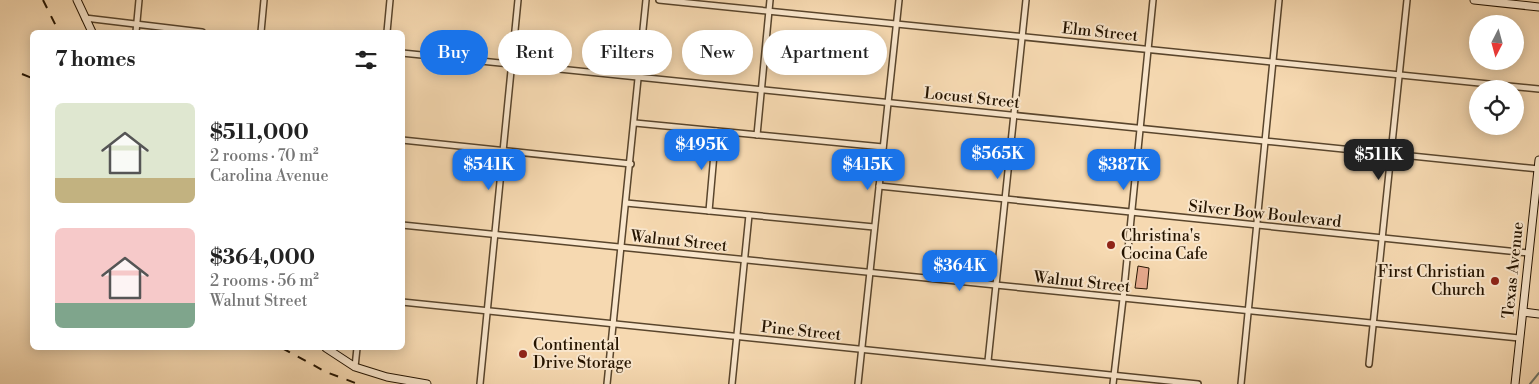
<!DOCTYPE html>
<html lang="en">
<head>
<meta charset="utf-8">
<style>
	body { margin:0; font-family:"Libre Bodoni",serif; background:#f6f6f6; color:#222; height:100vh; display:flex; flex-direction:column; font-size:19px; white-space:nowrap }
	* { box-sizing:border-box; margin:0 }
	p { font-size:16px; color:#767676 }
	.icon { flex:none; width:28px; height:28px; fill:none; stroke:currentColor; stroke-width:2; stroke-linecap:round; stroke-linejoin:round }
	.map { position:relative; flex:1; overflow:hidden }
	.sheet { position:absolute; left:30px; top:30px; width:375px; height:320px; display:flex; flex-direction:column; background:#fff; border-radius:8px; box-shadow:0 2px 12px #0003 }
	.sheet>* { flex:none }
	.top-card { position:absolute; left:420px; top:30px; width:475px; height:45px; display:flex; gap:10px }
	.needle { width:32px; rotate:186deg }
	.fabs { position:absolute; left:1469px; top:15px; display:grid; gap:10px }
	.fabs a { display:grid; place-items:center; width:55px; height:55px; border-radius:50%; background:#fff; box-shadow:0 2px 12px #0003; font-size:25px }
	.price { position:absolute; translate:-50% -42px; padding:0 11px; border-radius:10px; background:#1a73e8; color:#fff; font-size:16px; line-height:32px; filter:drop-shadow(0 1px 2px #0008) }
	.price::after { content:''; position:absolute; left:50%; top:30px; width:15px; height:11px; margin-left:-8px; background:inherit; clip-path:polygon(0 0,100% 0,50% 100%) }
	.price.on { background:#222; color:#fff }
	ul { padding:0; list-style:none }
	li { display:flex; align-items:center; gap:15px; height:125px; padding:0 25px }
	li span { display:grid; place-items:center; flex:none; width:140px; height:100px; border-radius:8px; color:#555 }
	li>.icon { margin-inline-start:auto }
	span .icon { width:60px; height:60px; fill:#fffc; stroke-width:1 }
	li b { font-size:21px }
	h2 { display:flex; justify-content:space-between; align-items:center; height:60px; padding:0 25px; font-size:21px }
	.chip { padding:0 18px; border-radius:22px; background:#fff; box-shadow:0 2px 12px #0003; font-size:18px; line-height:45px }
	.chip.on { background:#1a73e8; color:#fff }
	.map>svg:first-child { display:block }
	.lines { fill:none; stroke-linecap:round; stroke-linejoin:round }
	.stream { stroke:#6e776b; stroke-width:2 }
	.building { fill:#e6a98d; stroke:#251400 }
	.street-casing { stroke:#59452c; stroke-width:8 }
	.secondary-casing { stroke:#251400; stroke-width:9 }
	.street { stroke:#f9e6cc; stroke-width:5 }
	.secondary { stroke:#f9e6cc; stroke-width:7 }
	.rail { stroke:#251400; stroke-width:2; stroke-dasharray:9 9; stroke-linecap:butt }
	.poi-dot { fill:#8f2418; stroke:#f9e6cc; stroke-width:2 }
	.labels { text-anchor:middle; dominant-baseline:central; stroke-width:4; stroke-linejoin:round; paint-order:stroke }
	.street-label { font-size:16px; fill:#251400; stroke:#f9e6cc }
	.poi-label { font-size:16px; fill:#251400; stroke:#f9e6cc; text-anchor:start }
</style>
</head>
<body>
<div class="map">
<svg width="1539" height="384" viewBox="0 0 1539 384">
	<rect width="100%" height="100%" fill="#f6d9b1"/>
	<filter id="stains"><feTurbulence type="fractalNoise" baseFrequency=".004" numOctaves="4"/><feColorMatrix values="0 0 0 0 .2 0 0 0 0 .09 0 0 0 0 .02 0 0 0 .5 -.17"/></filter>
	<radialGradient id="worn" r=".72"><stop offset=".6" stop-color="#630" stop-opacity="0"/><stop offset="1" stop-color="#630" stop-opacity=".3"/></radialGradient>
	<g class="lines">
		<path class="stream" d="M 1530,384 L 1539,373"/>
	</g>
	<path class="building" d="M 1138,266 L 1149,268 L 1147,289 L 1135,288 Z"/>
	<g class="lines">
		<defs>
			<g id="street">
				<path d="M 659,0 L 1539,89"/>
				<path d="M 85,18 L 202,32"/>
				<path d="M 136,32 L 139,0"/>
				<path d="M 261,32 L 264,0"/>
				<path d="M 387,32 L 390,0"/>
				<path d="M 402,53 L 1539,169"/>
				<path d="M 635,123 L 883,147"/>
				<path d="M 757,135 L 770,0"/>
				<path d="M 402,140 L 631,164"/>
				<path d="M 879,186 L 1528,253"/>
				<path d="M 626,203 L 874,227"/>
				<path d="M 709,211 L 716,131"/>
				<path d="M 402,225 L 1519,338"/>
				<path d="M 402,302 L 1198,384"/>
				<path d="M 988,361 L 1026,0"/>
				<path d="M 1369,364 L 1407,0"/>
				<path d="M 355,367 L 357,348"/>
				<path d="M 480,384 L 518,0"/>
				<path d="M 607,384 L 646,0"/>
				<path d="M 732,384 L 749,215"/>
				<path d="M 858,384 L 899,0"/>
				<path d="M 1113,384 L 1123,299 L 1153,0"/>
				<path d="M 1241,384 L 1279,0"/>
			</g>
			<g id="secondary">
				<path d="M 77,0 L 92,32"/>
				<path d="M 1474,0 L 1539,7"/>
				<path d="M 1523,312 L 1539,314"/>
				<path d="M 326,348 L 355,367 L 387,377 L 427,384"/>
				<path d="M 1515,384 L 1539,160"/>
			</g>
		</defs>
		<use href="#street" class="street-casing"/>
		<use href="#secondary" class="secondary-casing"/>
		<use href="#street" class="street"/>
		<use href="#secondary" class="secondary"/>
		<g class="rail">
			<path d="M 43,0 L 59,32"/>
			<path d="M 22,74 L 32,78"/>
			<path d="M 282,348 L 326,372 L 358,384"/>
		</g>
	</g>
	<g class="poi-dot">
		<circle cx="1111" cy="245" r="5"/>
		<circle cx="1495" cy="281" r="5"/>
		<circle cx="523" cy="354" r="5"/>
	</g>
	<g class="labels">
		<g class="street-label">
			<text transform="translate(1100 32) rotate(6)">Elm Street</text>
			<text transform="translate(972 98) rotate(6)">Locust Street</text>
			<text transform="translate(1265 214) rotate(6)">Silver Bow Boulevard</text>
			<text transform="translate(679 241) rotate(6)">Walnut Street</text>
			<text transform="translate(1513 270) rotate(-84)">Texas Avenue</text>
			<text transform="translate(1082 282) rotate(6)">Walnut Street</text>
			<text transform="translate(801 331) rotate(6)">Pine Street</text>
		</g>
		<g class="poi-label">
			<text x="1121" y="236">Christina's<tspan x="1121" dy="18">Cocina Cafe</tspan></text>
			<text x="1485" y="272" text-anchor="end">First Christian<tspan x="1485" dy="18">Church</tspan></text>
			<text x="533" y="345">Continental<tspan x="533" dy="18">Drive Storage</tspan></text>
		</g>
	</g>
	<rect width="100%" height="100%" filter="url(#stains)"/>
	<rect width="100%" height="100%" fill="url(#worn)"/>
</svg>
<div class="fabs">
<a><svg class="needle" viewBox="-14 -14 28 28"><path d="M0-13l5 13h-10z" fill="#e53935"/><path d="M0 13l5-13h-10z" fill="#767676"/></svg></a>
<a><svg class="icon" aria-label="locate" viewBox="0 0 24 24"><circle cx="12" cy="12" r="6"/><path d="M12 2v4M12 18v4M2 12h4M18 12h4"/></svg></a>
</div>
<b class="price" style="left:702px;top:171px">$495K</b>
<b class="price" style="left:998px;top:180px">$565K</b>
<b class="price on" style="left:1379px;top:181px">$511K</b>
<b class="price" style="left:489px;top:191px">$541K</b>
<b class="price" style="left:868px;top:191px">$415K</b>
<b class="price" style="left:1124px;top:191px">$387K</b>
<b class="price" style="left:960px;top:292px">$364K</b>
<div class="top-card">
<a class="chip on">Buy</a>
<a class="chip">Rent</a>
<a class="chip">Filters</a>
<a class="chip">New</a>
<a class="chip">Apartment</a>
</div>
<section class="sheet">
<h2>7 homes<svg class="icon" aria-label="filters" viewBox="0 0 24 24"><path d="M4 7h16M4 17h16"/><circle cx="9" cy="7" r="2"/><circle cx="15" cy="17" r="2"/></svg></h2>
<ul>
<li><span style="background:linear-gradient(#dfe7d0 75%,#c2b280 0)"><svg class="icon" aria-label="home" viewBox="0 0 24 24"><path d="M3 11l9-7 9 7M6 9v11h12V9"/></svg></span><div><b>$511,000</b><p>2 rooms · 70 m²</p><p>Carolina Avenue</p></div></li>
<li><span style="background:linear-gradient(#f6c9c9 75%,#7fa58c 0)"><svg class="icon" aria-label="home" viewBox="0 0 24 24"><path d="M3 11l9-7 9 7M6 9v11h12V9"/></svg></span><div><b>$364,000</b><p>2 rooms · 56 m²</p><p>Walnut Street</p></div></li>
</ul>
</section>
</div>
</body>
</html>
